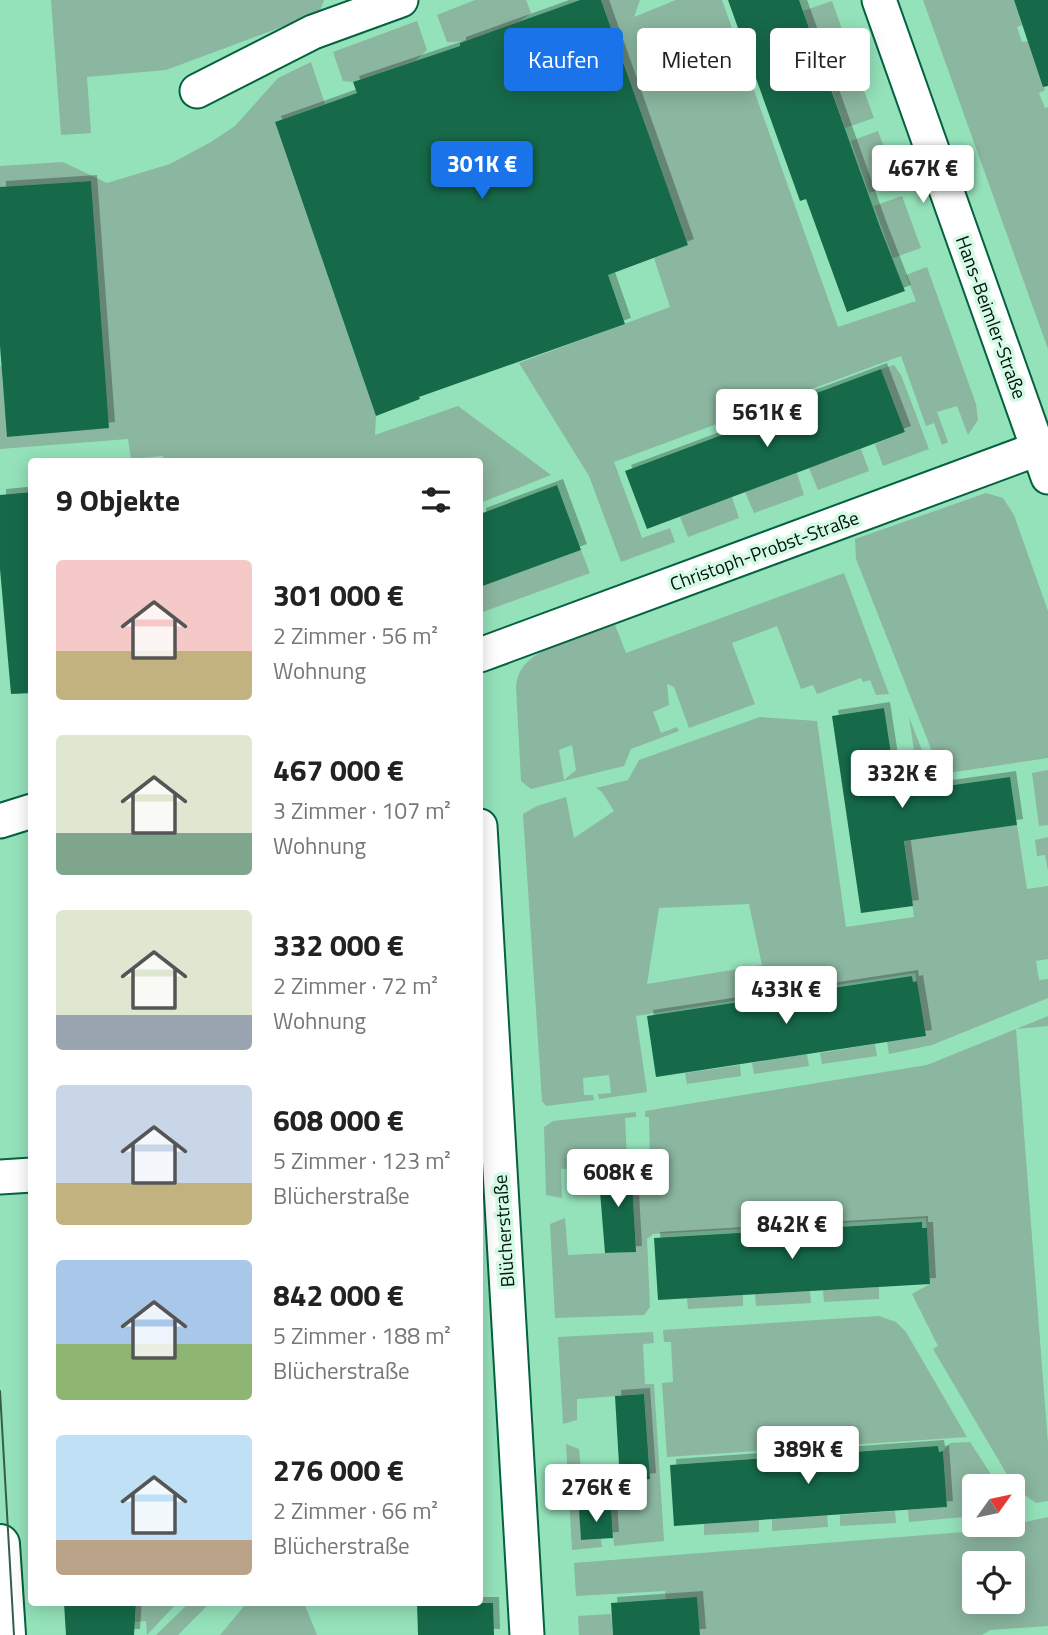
<!DOCTYPE html>
<html lang="de">
<head>
<meta charset="utf-8">
<style>
	body { margin:0; font-family:"Titillium Web",sans-serif; background:#f2f2f2; color:#222; height:100vh; display:flex; flex-direction:column; font-size:26px; white-space:nowrap }
	* { box-sizing:border-box; margin:0 }
	p { font-size:23px; color:#767676 }
	.icon { flex:none; width:38px; height:38px; fill:none; stroke:currentColor; stroke-width:2; stroke-linecap:round; stroke-linejoin:round }
	.map { position:relative; flex:1; overflow:hidden }
	.sheet { position:absolute; left:28px; top:458px; width:455px; height:1148px; display:flex; flex-direction:column; background:#fff; border-radius:7px; box-shadow:0 4px 18px #0003 }
	.sheet>* { flex:none }
	.top-card { position:absolute; left:504px; top:28px; width:438px; height:63px; display:flex; gap:14px }
	.needle { width:46px; rotate:57deg }
	.fabs { position:absolute; left:962px; top:1474px; display:grid; gap:14px }
	.fabs a { display:grid; place-items:center; width:63px; height:63px; border-radius:7px; background:#fff; box-shadow:0 4px 18px #0003; font-size:35px }
	.price { position:absolute; translate:-50% -60px; padding:0 16px; border-radius:7px; background:#fff; color:#222; font-size:23px; line-height:46px; filter:drop-shadow(0 2px 4px #0008) }
	.price::after { content:''; position:absolute; left:50%; top:42px; width:21px; height:16px; margin-left:-10px; background:inherit; clip-path:polygon(0 0,100% 0,50% 100%) }
	.price.selected { background:#1a73e8; color:#fff }
	ul { padding:0; list-style:none }
	li { display:flex; align-items:center; gap:21px; height:175px; padding:0 28px }
	li span { display:grid; place-items:center; flex:none; width:196px; height:140px; border-radius:7px; color:#555 }
	li>.icon { margin-inline-start:auto }
	span .icon { width:84px; height:84px; fill:#fffc; stroke-width:1 }
	li b { font-size:30px }
	h2 { display:flex; justify-content:space-between; align-items:center; height:84px; padding:0 28px; font-size:30px }
	.chip { padding:0 24px; border-radius:7px; background:#fff; box-shadow:0 4px 18px #0003; font-size:24px; line-height:63px }
	.chip.selected { background:#1a73e8; color:#fff }
	.map>svg:first-child { display:block }
	.green { fill:#8bb69f; fill-rule:evenodd }
	.building { fill:#166b49; filter:url(#shadow) }
	.lines { fill:none; stroke-linecap:round; stroke-linejoin:round }
	.street-casing { stroke:#046241; stroke-width:37 }
	.secondary-casing { stroke:#046241; stroke-width:42 }
	.street { stroke:#fff; stroke-width:33 }
	.secondary { stroke:#fff; stroke-width:38 }
	.tram { stroke:#355e49; stroke-width:2 }
	.labels { text-anchor:middle; dominant-baseline:central; stroke-width:7; stroke-linejoin:round; paint-order:stroke }
	.street-label { font-size:19px; fill:#00150b; stroke:#d4fae5 }
</style>
</head>
<body>
<div class="map">
<svg width="1048" height="1635" viewBox="0 0 1048 1635">
	<defs>
		<filter id="shadow"><feDropShadow dx="6" dy="-6" stdDeviation="0" flood-color="#0004"/></filter>
	</defs>
	<rect width="100%" height="100%" fill="#94e2ba"/>
	<g class="green">
		<path d="M 51,0 L 324,0 L 319,13 L 166,70 L 87,77 L 91,133 L 61,135 Z"/>
		<path d="M 475,0 L 526,0 L 531,13 C 514,28 469,44 447,42 L 437,15 Z"/>
		<path d="M 601,0 L 640,0 L 634,17 L 676,0 L 722,0 L 838,327 L 916,301 L 906,275 L 927,267 L 976,404 L 978,420 L 968,435 L 957,406 L 937,412 L 948,442 L 942,445 L 934,423 L 926,426 L 901,356 L 614,462 L 642,538 L 670,528 L 675,542 L 621,562 L 589,476 L 519,363 L 670,307 L 654,258 L 688,245 Z"/>
		<path d="M 923,0 L 1014,0 L 1022,25 L 1017,27 L 1022,42 L 1028,41 L 1045,90 L 1039,93 L 1045,108 L 1048,107 L 1048,349 Z"/>
		<path d="M 832,1 L 850,52 L 822,63 L 803,11 Z"/>
		<path d="M 417,21 L 427,50 L 415,61 L 353,82 L 343,81 L 333,52 Z"/>
		<path d="M 311,62 L 325,104 L 275,122 L 376,416 L 375,435 L 458,406 L 551,475 L 480,503 L 480,462 L 164,462 L 163,456 L 131,459 L 128,439 L 0,449 L 0,366 L 7,365 L 2,376 L 8,437 L 76,430 L 91,181 L 0,188 L 0,166 L 63,162 L 107,183 L 170,164 L 211,142 L 235,126 L 278,78 Z"/>
		<path d="M 855,66 L 874,118 L 845,128 L 827,76 Z"/>
		<path d="M 878,131 L 897,183 L 869,193 L 851,141 Z"/>
		<path d="M 902,196 L 921,248 L 893,258 L 874,206 Z"/>
		<path d="M 894,365 L 901,375 L 929,449 L 883,466 L 875,444 L 905,432 L 881,369 Z"/>
		<path d="M 861,449 L 869,471 L 818,490 L 809,468 Z"/>
		<path d="M 797,473 L 804,495 L 754,513 L 745,492 Z"/>
		<path d="M 986,493 L 1003,498 L 1014,515 L 1048,611 L 1048,758 L 941,774 L 856,559 L 855,539 Z"/>
		<path d="M 732,497 L 739,518 L 688,537 L 680,517 Z"/>
		<path d="M 581,550 L 590,573 L 480,613 L 480,587 Z"/>
		<path d="M 844,573 L 889,694 L 876,695 L 870,680 L 863,682 L 861,678 L 817,694 L 813,685 L 801,689 L 777,626 L 732,643 L 755,704 L 689,728 L 674,687 L 667,684 L 669,705 L 653,712 L 661,733 L 677,727 L 679,731 L 631,749 L 624,766 L 531,789 L 521,781 L 516,686 C 517,681 518,674 521,670 C 536,645 588,634 615,625 L 626,653 ZM 572,745 L 576,770 L 564,780 L 559,750 Z"/>
		<path d="M 760,717 L 817,721 L 846,927 L 914,917 L 904,838 L 924,838 L 1017,825 L 1027,889 L 1048,886 L 1048,959 L 1036,961 L 1039,980 L 1048,979 L 1048,998 L 932,1045 L 889,1054 L 887,1042 L 926,1036 L 915,973 L 636,1016 L 647,1092 L 599,1099 L 598,1094 L 611,1093 L 609,1075 L 583,1078 L 584,1095 L 593,1095 L 594,1100 L 546,1106 L 542,1101 L 523,814 L 537,806 L 566,797 L 574,838 L 614,811 L 602,792 L 596,788 L 628,780 L 639,760 ZM 749,904 L 762,965 L 647,984 L 659,908 Z"/>
		<path d="M 909,717 L 932,776 L 918,777 Z"/>
		<path d="M 1048,770 L 1048,825 L 1039,826 L 1032,773 Z"/>
		<path d="M 1048,837 L 1048,871 L 1045,855 L 1037,856 L 1035,840 Z"/>
		<path d="M 1048,1016 L 1048,1026 L 1016,1029 L 1048,1444 L 1048,1501 L 1036,1503 L 1015,1488 L 933,1349 L 938,1346 L 912,1294 L 930,1284 L 926,1218 L 653,1234 L 647,1239 L 650,1307 L 644,1315 L 555,1318 L 550,1224 L 565,1218 L 568,1255 L 629,1252 L 631,1164 L 561,1169 L 562,1198 L 546,1195 L 544,1127 L 553,1121 L 636,1112 L 636,1117 L 625,1118 L 627,1159 L 650,1157 L 649,1117 L 645,1117 L 645,1111 L 927,1065 Z"/>
		<path d="M 875,1044 L 877,1056 L 822,1064 L 820,1053 Z"/>
		<path d="M 807,1054 L 809,1066 L 754,1074 L 752,1063 Z"/>
		<path d="M 740,1065 L 741,1076 L 687,1084 L 685,1073 Z"/>
		<path d="M 879,1287 L 879,1299 L 824,1302 L 823,1290 Z"/>
		<path d="M 810,1291 L 811,1303 L 756,1306 L 755,1294 Z"/>
		<path d="M 743,1295 L 743,1306 L 688,1309 L 687,1298 Z"/>
		<path d="M 879,1316 L 896,1322 L 906,1332 L 967,1437 L 667,1457 L 662,1383 L 673,1382 L 671,1342 L 664,1342 L 663,1330 Z"/>
		<path d="M 653,1332 L 654,1343 L 643,1344 L 645,1384 L 654,1384 L 664,1541 L 614,1546 L 611,1507 L 580,1509 L 581,1540 L 601,1539 L 602,1547 L 572,1550 L 566,1444 L 579,1449 L 582,1485 L 650,1478 L 644,1394 L 577,1399 L 577,1420 L 563,1424 L 558,1337 Z"/>
		<path d="M 970,1442 L 998,1485 L 975,1486 L 975,1516 L 909,1522 L 908,1510 L 947,1507 L 943,1451 L 950,1443 Z"/>
		<path d="M 895,1511 L 896,1523 L 840,1526 L 840,1515 Z"/>
		<path d="M 827,1515 L 828,1527 L 772,1531 L 772,1519 Z"/>
		<path d="M 1048,1517 L 1048,1626 L 990,1630 L 982,1635 L 700,1635 L 697,1598 L 666,1599 L 665,1591 L 576,1596 L 574,1563 L 989,1530 ZM 975,1563 L 1013,1563 L 1013,1601 L 975,1601 Z"/>
		<path d="M 759,1520 L 759,1532 L 704,1535 L 704,1524 Z"/>
		<path d="M 136,1603 L 177,1603 L 147,1635 L 146,1621 L 135,1622 Z"/>
		<path d="M 189,1603 L 210,1603 L 178,1635 L 156,1635 Z"/>
		<path d="M 258,1603 L 304,1603 L 317,1635 L 220,1635 L 245,1605 Z"/>
		<path d="M 611,1614 L 613,1635 L 579,1635 L 578,1616 Z"/>
	</g>
	<g class="building">
		<path d="M 580,0 L 601,0 L 688,245 L 608,275 L 625,324 L 419,397 L 420,399 L 376,416 L 275,122 L 357,93 L 353,82 L 460,46 L 460,43 Z"/>
		<path d="M 728,0 L 799,0 L 880,227 L 905,291 L 847,312 L 806,199 L 800,201 Z"/>
		<path d="M 1014,0 L 1048,0 L 1048,86 L 1043,87 Z"/>
		<path d="M 91,181 L 109,428 L 7,437 L 0,346 L 0,187 Z"/>
		<path d="M 881,369 L 905,432 L 647,529 L 625,471 L 738,429 L 736,423 Z"/>
		<path d="M 557,485 L 581,550 L 480,587 L 480,514 Z"/>
		<path d="M 32,492 L 32,693 L 11,694 L 0,569 L 0,495 Z"/>
		<path d="M 884,708 L 897,793 L 1010,777 L 1017,825 L 904,841 L 913,906 L 861,913 L 832,716 Z"/>
		<path d="M 912,976 L 913,982 L 917,981 L 926,1036 L 656,1077 L 647,1016 Z"/>
		<path d="M 631,1164 L 636,1252 L 605,1253 L 598,1167 Z"/>
		<path d="M 922,1222 L 922,1228 L 927,1228 L 930,1284 L 658,1300 L 654,1238 Z"/>
		<path d="M 644,1394 L 650,1479 L 620,1482 L 615,1396 Z"/>
		<path d="M 938,1446 L 939,1452 L 943,1451 L 947,1507 L 674,1526 L 670,1465 Z"/>
		<path d="M 611,1507 L 613,1538 L 581,1540 L 579,1509 Z"/>
		<path d="M 697,1597 L 700,1635 L 613,1635 L 611,1603 Z"/>
		<path d="M 64,1603 L 136,1603 L 134,1635 L 66,1635 Z"/>
		<path d="M 417,1603 L 493,1603 L 494,1635 L 418,1635 Z"/>
	</g>
	<g class="lines">
		<defs>
			<g id="street">
				<path d="M 879,0 L 1048,477"/>
				<path d="M 197,91 L 313,32 L 401,0"/>
				<path d="M 480,655 L 1048,445"/>
				<path d="M 0,821 L 32,811"/>
				<path d="M 480,826 L 527,1635"/>
				<path d="M 0,1177 L 32,1175"/>
			</g>
			<path id="secondary" d="M 0,1544 L 6,1635"/>
		</defs>
		<use href="#street" class="street-casing"/>
		<use href="#secondary" class="secondary-casing"/>
		<use href="#street" class="street"/>
		<use href="#secondary" class="secondary"/>
		<path class="tram" d="M 0,1391 L 14,1635"/>
	</g>
	<g class="labels">
		<g class="street-label">
			<text transform="translate(992 317) rotate(70)">Hans-Beimler-Straße</text>
			<text transform="translate(764 550) rotate(-20)">Christoph-Probst-Straße</text>
			<text transform="translate(503 1231) rotate(-94)">Blücherstraße</text>
		</g>
	</g>
</svg>
<div class="fabs">
<a><svg class="needle" viewBox="-14 -14 28 28"><path d="M0-13l5 13h-10z" fill="#e53935"/><path d="M0 13l5-13h-10z" fill="#767676"/></svg></a>
<a><svg class="icon" aria-label="locate" viewBox="0 0 24 24"><circle cx="12" cy="12" r="6"/><path d="M12 2v4M12 18v4M2 12h4M18 12h4"/></svg></a>
</div>
<b class="price selected" style="left:482px;top:201px">301K €</b>
<b class="price" style="left:923px;top:205px">467K €</b>
<b class="price" style="left:767px;top:449px">561K €</b>
<b class="price" style="left:902px;top:810px">332K €</b>
<b class="price" style="left:786px;top:1026px">433K €</b>
<b class="price" style="left:618px;top:1209px">608K €</b>
<b class="price" style="left:792px;top:1261px">842K €</b>
<b class="price" style="left:808px;top:1486px">389K €</b>
<b class="price" style="left:596px;top:1524px">276K €</b>
<div class="top-card">
<a class="chip selected">Kaufen</a>
<a class="chip">Mieten</a>
<a class="chip">Filter</a>
</div>
<section class="sheet">
<h2>9 Objekte<svg class="icon" aria-label="filters" viewBox="0 0 24 24"><path d="M4 7h16M4 17h16"/><circle cx="9" cy="7" r="2"/><circle cx="15" cy="17" r="2"/></svg></h2>
<ul>
<li><span style="background:linear-gradient(#f6c9c9 65%,#c2b280 0)"><svg class="icon" aria-label="home" viewBox="0 0 24 24"><path d="M3 11l9-7 9 7M6 9v11h12V9"/></svg></span><div><b>301 000 €</b><p>2 Zimmer · 56 m²</p><p>Wohnung</p></div></li>
<li><span style="background:linear-gradient(#dfe7d0 70%,#7fa58c 0)"><svg class="icon" aria-label="home" viewBox="0 0 24 24"><path d="M3 11l9-7 9 7M6 9v11h12V9"/></svg></span><div><b>467 000 €</b><p>3 Zimmer · 107 m²</p><p>Wohnung</p></div></li>
<li><span style="background:linear-gradient(#dfe7d0 75%,#9aa5b1 0)"><svg class="icon" aria-label="home" viewBox="0 0 24 24"><path d="M3 11l9-7 9 7M6 9v11h12V9"/></svg></span><div><b>332 000 €</b><p>2 Zimmer · 72 m²</p><p>Wohnung</p></div></li>
<li><span style="background:linear-gradient(#c9d6e8 70%,#c2b280 0)"><svg class="icon" aria-label="home" viewBox="0 0 24 24"><path d="M3 11l9-7 9 7M6 9v11h12V9"/></svg></span><div><b>608 000 €</b><p>5 Zimmer · 123 m²</p><p>Blücherstraße</p></div></li>
<li><span style="background:linear-gradient(#a9c7e8 60%,#8fb573 0)"><svg class="icon" aria-label="home" viewBox="0 0 24 24"><path d="M3 11l9-7 9 7M6 9v11h12V9"/></svg></span><div><b>842 000 €</b><p>5 Zimmer · 188 m²</p><p>Blücherstraße</p></div></li>
<li><span style="background:linear-gradient(#bfe0f5 75%,#b9a48a 0)"><svg class="icon" aria-label="home" viewBox="0 0 24 24"><path d="M3 11l9-7 9 7M6 9v11h12V9"/></svg></span><div><b>276 000 €</b><p>2 Zimmer · 66 m²</p><p>Blücherstraße</p></div></li>
</ul>
</section>
</div>
</body>
</html>
